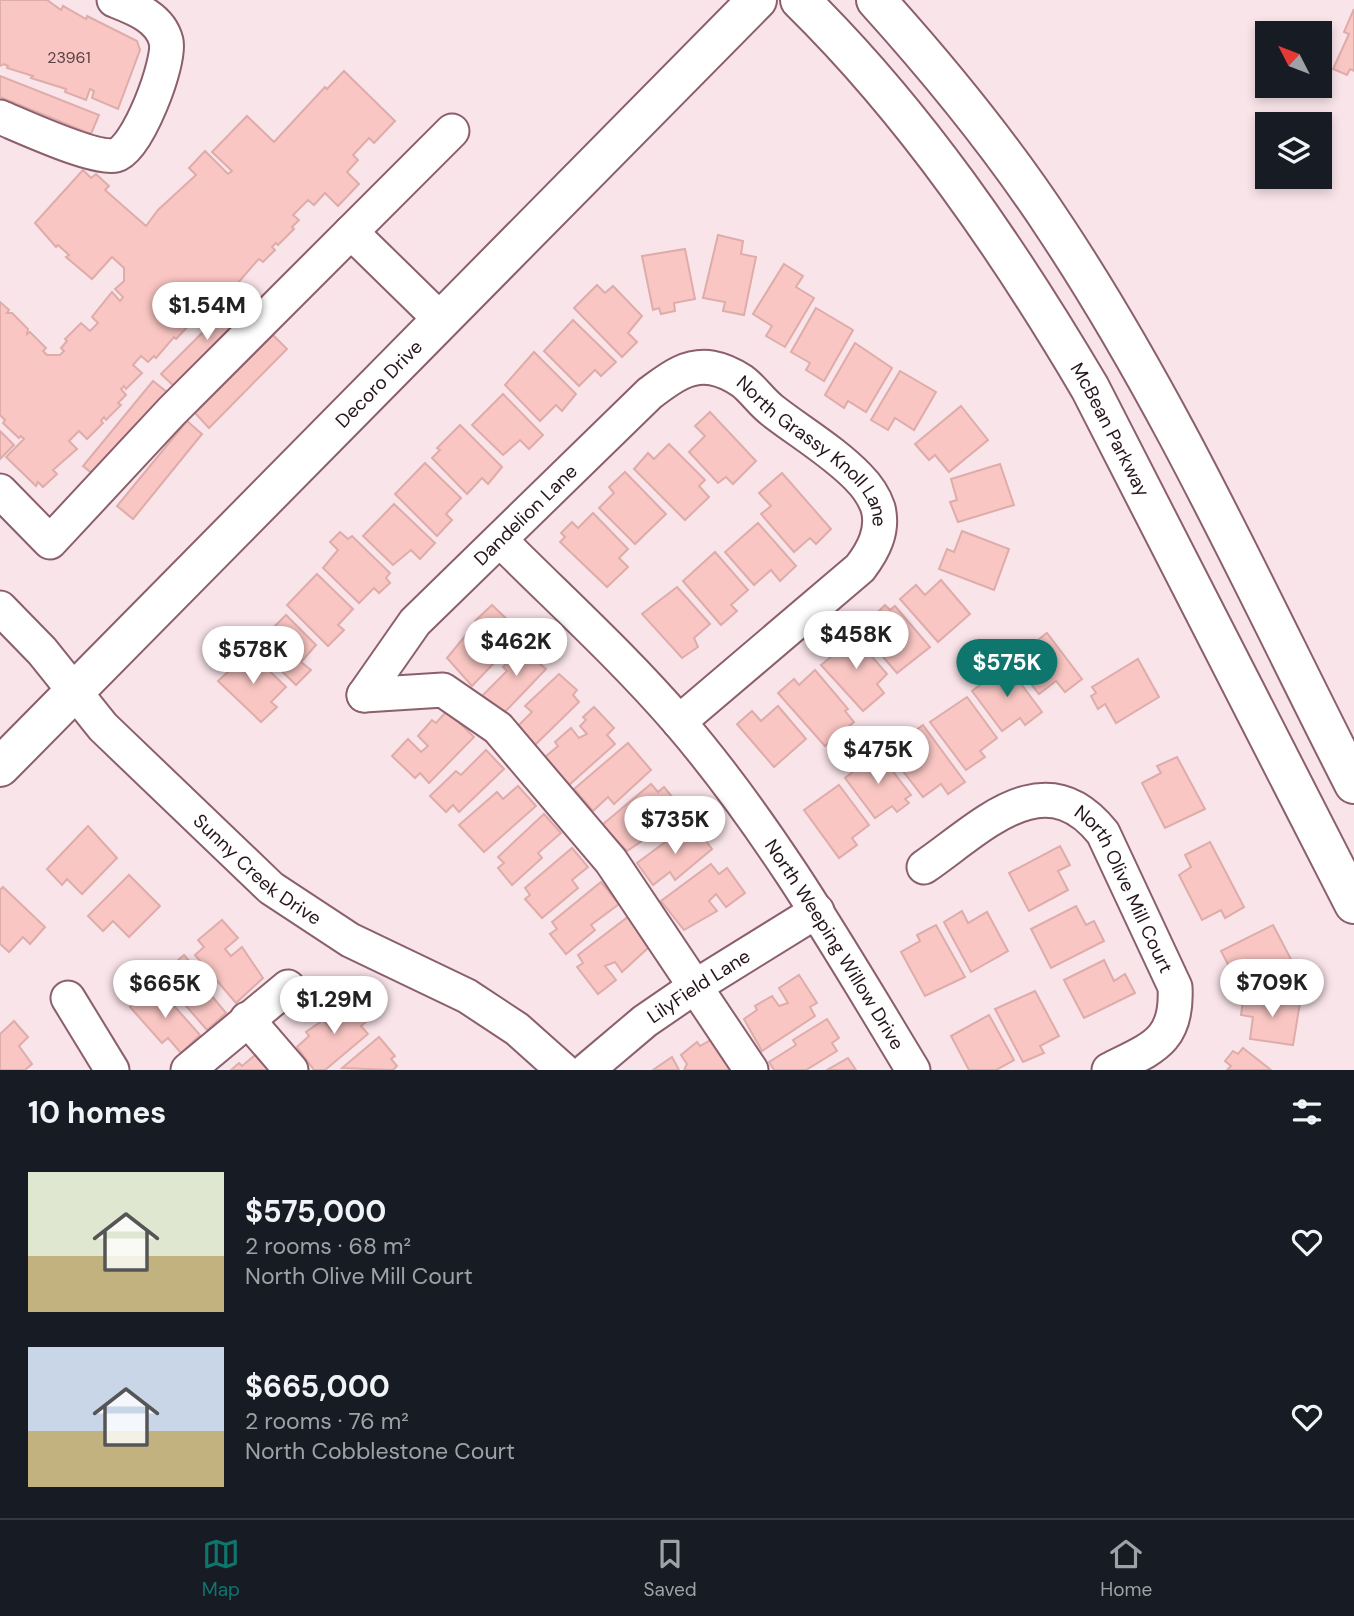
<!DOCTYPE html>
<html lang="en">
<head>
<meta charset="utf-8">
<style>
	body { margin:0; font-family:"DM Sans",sans-serif; background:#20242c; color:#f1f3f6; height:100vh; display:flex; flex-direction:column; font-size:26px; white-space:nowrap }
	* { box-sizing:border-box; margin:0 }
	p { font-size:23px; color:#9ea1a6 }
	.icon { flex:none; width:38px; height:38px; fill:none; stroke:currentColor; stroke-width:2; stroke-linecap:round; stroke-linejoin:round }
	.map { position:relative; height:1070px; overflow:hidden }
	.sheet { display:flex; flex-direction:column; background:#171b24; flex:1 }
	.sheet>* { flex:none }
	.needle { width:46px; rotate:312deg }
	.buttons { position:absolute; left:1255px; top:21px; display:grid; gap:14px }
	.buttons a { display:grid; place-items:center; width:77px; height:77px; border-radius:0px; background:#171b24; box-shadow:0 4px 10px #0003; font-size:35px }
	.price { position:absolute; translate:-50% -60px; padding:0 16px; border-radius:24px; background:#fff; color:#222; font-size:23px; line-height:46px; filter:drop-shadow(0 2px 4px #0008) }
	.price::after { content:''; position:absolute; left:50%; top:42px; width:21px; height:16px; margin-left:-10px; background:inherit; clip-path:polygon(0 0,100% 0,50% 100%) }
	.price.selected { background:#0f766e; color:#fff }
	ul { padding:0; list-style:none }
	li { display:flex; align-items:center; gap:21px; height:175px; padding:0 28px }
	li span { display:grid; place-items:center; flex:none; width:196px; height:140px; border-radius:0px; color:#555 }
	li>.icon { margin-inline-start:auto }
	span .icon { width:84px; height:84px; fill:#fffc; stroke-width:1 }
	li b { font-size:30px }
	h2 { display:flex; justify-content:space-between; align-items:center; height:84px; padding:0 28px; font-size:30px }
	.tabs { display:flex; justify-content:space-around; align-items:center; height:98px; border-top:2px solid #363941; background:#171b24; font-size:19px; color:#9ea1a6 }
	.tabs a { display:grid; justify-items:center; gap:4px }
	.tabs .selected { color:#0f766e }
	.map>svg:first-child { display:block }
	.building { fill:#f9c6c3; stroke:#deaca9; stroke-width:2 }
	.lines { fill:none; stroke-linecap:round; stroke-linejoin:round }
	.minor-casing { stroke:#8b5f6b; stroke-width:37 }
	.major-casing { stroke:#8b5f6b; stroke-width:42 }
	.minor { stroke:#fff; stroke-width:33 }
	.major { stroke:#fff; stroke-width:38 }
	.labels { text-anchor:middle; dominant-baseline:central; stroke-width:7; stroke-linejoin:round; paint-order:stroke }
	.number-label { font-size:16px; fill:#5b4144 }
	.street-label { font-size:19px; fill:#26151a; stroke:#fff }
</style>
</head>
<body>
<div class="map">
<svg width="1354" height="1070" viewBox="0 0 1354 1070">
	<rect width="100%" height="100%" fill="#f9e4e9"/>
	<g class="building">
		<path d="M 0,0 L 47,0 L 61,10 L 63,6 L 86,19 L 87,16 L 137,41 L 140,50 L 118,109 L 92,98 L 94,91 L 90,89 L 86,100 L 65,92 L 66,89 L 31,78 L 33,76 L 7,68 L 8,66 L 4,64 L 0,66 Z"/>
		<path d="M 1354,9 L 1354,71 L 1350,69 L 1347,75 L 1333,69 L 1349,34 L 1344,32 Z"/>
		<path d="M 344,71 L 395,121 L 374,143 L 369,138 L 353,155 L 358,160 L 347,172 L 359,184 L 338,206 L 325,193 L 314,205 L 308,200 L 293,215 L 299,220 L 292,227 L 294,229 L 278,245 L 276,243 L 272,247 L 275,250 L 263,262 L 259,259 L 256,262 L 224,299 L 215,290 L 213,293 L 221,301 L 205,318 L 203,316 L 197,322 L 192,318 L 191,323 L 176,339 L 174,337 L 156,358 L 154,356 L 148,362 L 141,356 L 133,365 L 142,373 L 126,389 L 124,386 L 121,389 L 126,395 L 118,403 L 121,405 L 106,420 L 104,417 L 101,421 L 103,423 L 87,439 L 79,431 L 69,441 L 77,449 L 53,470 L 57,474 L 43,487 L 38,482 L 36,486 L 6,457 L 24,439 L 21,436 L 19,438 L 3,423 L 5,420 L 0,415 L 0,302 L 9,310 L 7,313 L 12,313 L 28,329 L 27,334 L 30,332 L 46,348 L 43,351 L 47,355 L 60,355 L 64,351 L 61,348 L 67,341 L 65,339 L 81,323 L 90,331 L 98,323 L 92,317 L 112,292 L 120,301 L 123,297 L 115,289 L 124,281 L 124,268 L 112,257 L 92,279 L 66,257 L 69,255 L 58,245 L 56,247 L 35,223 L 83,170 L 91,178 L 96,174 L 109,186 L 105,190 L 146,226 L 158,210 L 196,175 L 189,168 L 205,151 L 228,174 L 232,171 L 212,152 L 247,116 L 274,142 L 325,87 L 327,89 Z"/>
		<path d="M 0,76 L 99,115 L 91,134 L 0,97 Z"/>
		<path d="M 718,235 L 743,241 L 741,254 L 756,257 L 744,315 L 723,311 L 725,302 L 703,298 Z"/>
		<path d="M 685,249 L 695,299 L 674,303 L 675,311 L 661,314 L 659,308 L 653,310 L 642,256 Z"/>
		<path d="M 784,264 L 803,276 L 796,287 L 814,298 L 785,347 L 766,336 L 772,326 L 753,314 Z"/>
		<path d="M 597,285 L 605,293 L 613,286 L 642,316 L 628,333 L 637,342 L 622,357 L 574,308 Z"/>
		<path d="M 239,296 L 253,310 L 176,388 L 161,374 Z"/>
		<path d="M 816,308 L 853,330 L 824,381 L 806,370 L 810,363 L 791,352 Z"/>
		<path d="M 573,320 L 616,362 L 601,376 L 595,370 L 579,386 L 544,351 Z"/>
		<path d="M 273,335 L 287,349 L 209,428 L 195,413 Z"/>
		<path d="M 855,343 L 892,368 L 866,412 L 848,401 L 844,408 L 825,395 Z"/>
		<path d="M 534,352 L 576,394 L 562,411 L 556,405 L 540,421 L 505,385 Z"/>
		<path d="M 900,371 L 936,392 L 914,430 L 895,418 L 888,430 L 871,420 Z"/>
		<path d="M 153,381 L 168,393 L 98,478 L 83,466 Z"/>
		<path d="M 503,394 L 543,435 L 529,449 L 520,440 L 503,455 L 472,425 Z"/>
		<path d="M 961,406 L 988,440 L 949,472 L 935,455 L 929,460 L 915,444 Z"/>
		<path d="M 710,412 L 756,461 L 733,484 L 726,477 L 718,483 L 689,452 L 705,436 L 695,426 Z"/>
		<path d="M 187,421 L 202,434 L 133,519 L 117,506 Z"/>
		<path d="M 460,425 L 502,467 L 488,484 L 482,478 L 467,494 L 432,458 L 440,450 L 437,448 Z"/>
		<path d="M 0,431 L 14,445 L 0,459 Z"/>
		<path d="M 669,444 L 705,480 L 699,486 L 709,497 L 685,520 L 634,469 L 648,453 L 654,459 Z"/>
		<path d="M 425,463 L 461,498 L 446,514 L 452,520 L 437,536 L 395,494 Z"/>
		<path d="M 1000,464 L 1014,505 L 958,522 L 950,502 L 957,500 L 951,479 Z"/>
		<path d="M 625,472 L 666,514 L 635,544 L 599,508 L 614,493 L 609,487 Z"/>
		<path d="M 782,473 L 831,529 L 816,544 L 810,538 L 794,552 L 761,514 L 771,506 L 759,493 Z"/>
		<path d="M 394,504 L 435,543 L 420,559 L 411,550 L 393,565 L 363,536 Z"/>
		<path d="M 593,513 L 628,549 L 619,558 L 628,567 L 607,587 L 560,542 L 565,537 L 561,533 L 572,522 L 578,528 Z"/>
		<path d="M 758,523 L 796,566 L 780,581 L 771,570 L 754,585 L 725,552 Z"/>
		<path d="M 962,531 L 1009,549 L 994,590 L 939,569 L 947,549 L 954,552 Z"/>
		<path d="M 340,532 L 348,539 L 352,536 L 390,573 L 386,578 L 390,583 L 379,593 L 374,588 L 359,603 L 323,568 L 338,550 L 330,542 Z"/>
		<path d="M 715,552 L 748,590 L 731,605 L 737,611 L 721,625 L 683,581 Z"/>
		<path d="M 317,574 L 353,609 L 338,625 L 344,630 L 328,646 L 287,605 Z"/>
		<path d="M 941,580 L 970,614 L 938,642 L 900,599 L 916,585 L 925,595 Z"/>
		<path d="M 677,587 L 710,624 L 694,638 L 698,647 L 682,658 L 642,614 Z"/>
		<path d="M 492,605 L 516,628 L 510,634 L 516,640 L 472,686 L 447,658 L 470,630 L 479,638 L 487,633 L 475,621 Z"/>
		<path d="M 885,605 L 890,610 L 895,606 L 930,647 L 897,673 L 864,635 L 880,621 L 875,615 Z"/>
		<path d="M 286,615 L 316,645 L 301,662 L 311,670 L 296,685 L 259,649 L 273,635 L 269,632 Z"/>
		<path d="M 849,630 L 887,674 L 877,684 L 884,693 L 863,711 L 821,665 L 838,651 L 832,644 Z"/>
		<path d="M 1047,633 L 1082,679 L 1065,692 L 1056,681 L 1039,694 L 1012,660 Z"/>
		<path d="M 529,641 L 545,657 L 539,663 L 546,669 L 502,715 L 482,696 L 507,671 L 503,667 Z"/>
		<path d="M 250,652 L 286,687 L 271,702 L 277,707 L 261,722 L 218,681 Z"/>
		<path d="M 1138,659 L 1159,697 L 1116,723 L 1105,704 L 1098,709 L 1091,696 L 1096,693 L 1092,687 Z"/>
		<path d="M 1007,665 L 1042,712 L 1025,725 L 1020,718 L 1002,731 L 972,691 Z"/>
		<path d="M 815,670 L 848,709 L 845,711 L 854,722 L 825,746 L 778,693 L 794,679 L 799,685 Z"/>
		<path d="M 559,674 L 577,690 L 573,695 L 579,702 L 535,745 L 517,727 L 532,712 L 525,706 Z"/>
		<path d="M 967,697 L 997,738 L 980,751 L 985,757 L 966,770 L 930,722 Z"/>
		<path d="M 778,706 L 806,739 L 774,767 L 737,724 L 752,711 L 761,721 Z"/>
		<path d="M 594,707 L 614,728 L 607,735 L 615,744 L 569,785 L 545,757 L 558,746 L 555,742 L 571,728 L 579,738 L 587,734 L 580,726 L 586,720 L 583,717 Z"/>
		<path d="M 447,711 L 474,737 L 429,783 L 420,773 L 415,778 L 392,756 L 408,739 L 421,752 L 428,746 L 418,736 L 432,720 L 436,723 Z"/>
		<path d="M 923,725 L 965,782 L 948,794 L 941,784 L 923,797 L 896,762 L 901,759 L 893,748 Z"/>
		<path d="M 628,743 L 651,770 L 614,804 L 608,797 L 593,811 L 574,789 Z"/>
		<path d="M 486,750 L 504,769 L 459,812 L 453,805 L 446,812 L 430,796 L 456,771 L 461,775 Z"/>
		<path d="M 878,752 L 911,795 L 905,799 L 909,803 L 897,812 L 892,806 L 875,818 L 845,778 Z"/>
		<path d="M 1177,757 L 1205,809 L 1165,828 L 1142,783 L 1161,773 L 1157,766 Z"/>
		<path d="M 651,784 L 658,792 L 664,787 L 683,810 L 671,820 L 668,817 L 663,822 L 656,814 L 650,822 L 657,831 L 627,851 L 602,825 Z"/>
		<path d="M 839,785 L 869,825 L 852,838 L 857,845 L 839,858 L 804,810 Z"/>
		<path d="M 518,786 L 536,806 L 484,852 L 459,825 L 497,792 L 503,799 Z"/>
		<path d="M 544,814 L 561,833 L 538,853 L 542,858 L 512,885 L 498,868 L 504,863 L 498,857 Z"/>
		<path d="M 88,826 L 117,858 L 82,894 L 67,879 L 62,885 L 47,869 Z"/>
		<path d="M 687,826 L 692,833 L 698,830 L 712,849 L 675,880 L 670,872 L 653,885 L 637,863 Z"/>
		<path d="M 1210,842 L 1244,907 L 1225,918 L 1221,910 L 1202,920 L 1179,875 L 1191,867 L 1185,855 Z"/>
		<path d="M 1060,846 L 1070,865 L 1058,871 L 1068,890 L 1029,911 L 1009,873 Z"/>
		<path d="M 572,848 L 588,867 L 572,880 L 578,888 L 542,918 L 525,899 L 530,895 L 525,888 Z"/>
		<path d="M 711,864 L 719,874 L 727,868 L 745,893 L 726,907 L 716,894 L 709,901 L 717,911 L 684,930 L 661,901 Z"/>
		<path d="M 129,875 L 160,906 L 129,937 L 113,921 L 103,931 L 88,916 Z"/>
		<path d="M 601,882 L 619,904 L 591,925 L 595,930 L 566,954 L 550,934 L 557,929 L 552,922 Z"/>
		<path d="M 3,887 L 45,927 L 30,944 L 23,937 L 9,952 L 0,944 L 0,890 Z"/>
		<path d="M 1076,906 L 1086,925 L 1094,921 L 1104,941 L 1051,968 L 1031,929 Z"/>
		<path d="M 962,911 L 968,923 L 987,912 L 1008,951 L 971,972 L 944,922 Z"/>
		<path d="M 629,916 L 649,947 L 622,972 L 615,962 L 605,966 L 616,980 L 598,994 L 577,967 L 583,963 L 578,955 Z"/>
		<path d="M 222,920 L 238,938 L 225,949 L 231,956 L 242,947 L 263,978 L 236,1003 L 195,955 L 204,947 L 198,940 Z"/>
		<path d="M 936,925 L 965,977 L 925,996 L 901,952 L 920,941 L 917,935 Z"/>
		<path d="M 1273,925 L 1293,963 L 1248,985 L 1239,966 L 1231,970 L 1221,951 Z"/>
		<path d="M 184,955 L 207,982 L 209,985 L 205,988 L 226,1013 L 207,1030 L 166,983 L 172,976 L 167,970 Z"/>
		<path d="M 1104,960 L 1114,981 L 1125,974 L 1135,993 L 1084,1018 L 1064,980 Z"/>
		<path d="M 799,975 L 817,1003 L 810,1007 L 815,1016 L 762,1051 L 744,1019 L 757,1010 L 755,1006 L 772,996 L 779,1006 L 788,1003 L 779,988 Z"/>
		<path d="M 159,989 L 200,1035 L 181,1053 L 168,1038 L 162,1043 L 130,1007 L 148,991 L 152,996 Z"/>
		<path d="M 1035,991 L 1059,1036 L 1040,1046 L 1044,1053 L 1023,1062 L 995,1009 Z"/>
		<path d="M 1244,994 L 1300,1003 L 1293,1045 L 1250,1039 L 1253,1017 L 1241,1015 Z"/>
		<path d="M 345,996 L 367,1021 L 361,1026 L 368,1034 L 325,1070 L 314,1070 L 297,1047 L 309,1036 L 306,1032 L 323,1020 L 332,1031 L 340,1024 L 328,1010 Z"/>
		<path d="M 989,1015 L 1014,1060 L 996,1070 L 969,1070 L 951,1036 Z"/>
		<path d="M 827,1019 L 839,1038 L 832,1043 L 837,1051 L 806,1070 L 774,1070 L 769,1062 L 796,1045 L 793,1040 Z"/>
		<path d="M 14,1021 L 28,1037 L 19,1046 L 32,1064 L 25,1070 L 0,1070 L 0,1034 Z"/>
		<path d="M 379,1037 L 395,1056 L 391,1059 L 397,1066 L 393,1070 L 342,1068 Z"/>
		<path d="M 714,1038 L 732,1070 L 684,1070 L 687,1064 L 681,1055 L 697,1042 L 700,1046 Z"/>
		<path d="M 1243,1048 L 1271,1070 L 1227,1070 L 1231,1066 L 1225,1061 L 1233,1051 L 1238,1054 Z"/>
		<path d="M 255,1055 L 270,1070 L 231,1070 L 239,1063 L 242,1066 Z"/>
		<path d="M 672,1057 L 679,1070 L 653,1070 Z"/>
		<path d="M 848,1058 L 856,1070 L 827,1070 Z"/>
	</g>
	<g class="lines">
		<defs>
			<g id="minor">
				<path d="M 0,117 C 24,127 95,160 116,155 C 137,150 171,62 166,41 C 160,17 134,8 114,0"/>
				<path d="M 351,232 L 441,320"/>
				<path d="M 0,491 L 50,542 L 171,412 L 452,131"/>
				<path id="s1" d="M 500,540 C 560,600 624,658 679,722 C 770,828 841,951 913,1070"/>
				<path id="s2" d="M 0,608 L 42,651 L 103,727 L 271,888 L 350,940 L 467,996 L 517,1029 L 563,1070"/>
				<path id="s3" d="M 364,695 L 415,622 L 650,393 C 669,379 687,364 712,368 C 723,370 733,375 742,381 C 753,389 761,402 773,411 C 800,432 834,452 858,477 C 867,486 874,496 878,508 C 884,531 873,551 860,568 L 679,722"/>
				<path d="M 364,695 L 443,690 L 498,728 L 611,861 L 751,1070"/>
				<path id="s4" d="M 924,867 C 981,828 1044,759 1103,833 L 1175,987 C 1178,1042 1152,1048 1109,1070"/>
				<path d="M 68,998 L 112,1070"/>
				<path d="M 247,1019 L 291,1070"/>
				<path d="M 188,1070 L 288,987"/>
				<path id="s5" d="M 587,1070 L 645,1021 L 696,986 L 817,911"/>
			</g>
			<g id="major">
				<path id="s6" d="M 800,0 C 915,113 1008,249 1090,388 L 1354,904"/>
				<path d="M 876,0 C 941,72 1003,148 1056,229 C 1172,404 1259,598 1354,784"/>
				<path id="s7" d="M 0,767 L 757,0"/>
			</g>
		</defs>
		<use href="#minor" class="minor-casing"/>
		<use href="#major" class="major-casing"/>
		<use href="#minor" class="minor"/>
		<use href="#major" class="major"/>
	</g>
	<g class="labels">
		<g class="number-label">
			<text x="69" y="57">23961</text>
		</g>
		<g class="street-label">
			<text stroke="none"><textPath href="#s7" startOffset="539">Decoro Drive</textPath></text>
			<text stroke="none"><textPath href="#s6" startOffset="532">McBean Parkway</textPath></text>
			<text stroke="none"><textPath href="#s3" startOffset="621">North Grassy Knoll Lane</textPath></text>
			<text stroke="none"><textPath href="#s3" startOffset="243">Dandelion Lane</textPath></text>
			<text stroke="none"><textPath href="#s2" startOffset="368">Sunny Creek Drive</textPath></text>
			<text stroke="none"><textPath href="#s4" startOffset="268">North Olive Mill Court</textPath></text>
			<text stroke="none"><textPath href="#s1" startOffset="527">North Weeping Willow Drive</textPath></text>
			<text stroke="none"><textPath href="#s5" startOffset="140">LilyField Lane</textPath></text>
		</g>
	</g>
</svg>
<div class="buttons">
<a><svg class="needle" viewBox="-14 -14 28 28"><path d="M0-13l5 13h-10z" fill="#e53935"/><path d="M0 13l5-13h-10z" fill="#9ea1a6"/></svg></a>
<a><svg class="icon" aria-label="layers" viewBox="0 0 24 24"><path d="M12 4l9 5-9 5-9-5zM3 14l9 5 9-5"/></svg></a>
</div>
<b class="price" style="left:207px;top:342px">$1.54M</b>
<b class="price" style="left:856px;top:671px">$458K</b>
<b class="price" style="left:516px;top:678px">$462K</b>
<b class="price" style="left:253px;top:686px">$578K</b>
<b class="price selected" style="left:1007px;top:699px">$575K</b>
<b class="price" style="left:878px;top:786px">$475K</b>
<b class="price" style="left:675px;top:856px">$735K</b>
<b class="price" style="left:1272px;top:1019px">$709K</b>
<b class="price" style="left:165px;top:1020px">$665K</b>
<b class="price" style="left:334px;top:1036px">$1.29M</b>
</div>
<section class="sheet">
<h2>10 homes<svg class="icon" aria-label="filters" viewBox="0 0 24 24"><path d="M4 7h16M4 17h16"/><circle cx="9" cy="7" r="2"/><circle cx="15" cy="17" r="2"/></svg></h2>
<ul>
<li><span style="background:linear-gradient(#dfe7d0 60%,#c2b280 0)"><svg class="icon" aria-label="home" viewBox="0 0 24 24"><path d="M3 11l9-7 9 7M6 9v11h12V9"/></svg></span><div><b>$575,000</b><p>2 rooms · 68 m²</p><p>North Olive Mill Court</p></div><svg class="icon" aria-label="heart" viewBox="0 0 24 24"><path d="M12 20l-8-8c-3-5 5-10 8-4 3-6 11-1 8 4z"/></svg></li>
<li><span style="background:linear-gradient(#c9d6e8 60%,#c2b280 0)"><svg class="icon" aria-label="home" viewBox="0 0 24 24"><path d="M3 11l9-7 9 7M6 9v11h12V9"/></svg></span><div><b>$665,000</b><p>2 rooms · 76 m²</p><p>North Cobblestone Court</p></div><svg class="icon" aria-label="heart" viewBox="0 0 24 24"><path d="M12 20l-8-8c-3-5 5-10 8-4 3-6 11-1 8 4z"/></svg></li>
</ul>
</section>
<nav class="tabs">
<a class="selected"><svg class="icon" aria-label="map" viewBox="0 0 24 24"><path d="M3 6l6-2 6 2 6-2v14l-6 2-6-2-6 2zM9 4v14M15 6v14"/></svg>Map</a>
<a><svg class="icon" aria-label="saved" viewBox="0 0 24 24"><path d="M7 4h10v16l-5-4-5 4z"/></svg>Saved</a>
<a><svg class="icon" aria-label="home" viewBox="0 0 24 24"><path d="M3 11l9-7 9 7M6 9v11h12V9"/></svg>Home</a>
</nav>
</body>
</html>
